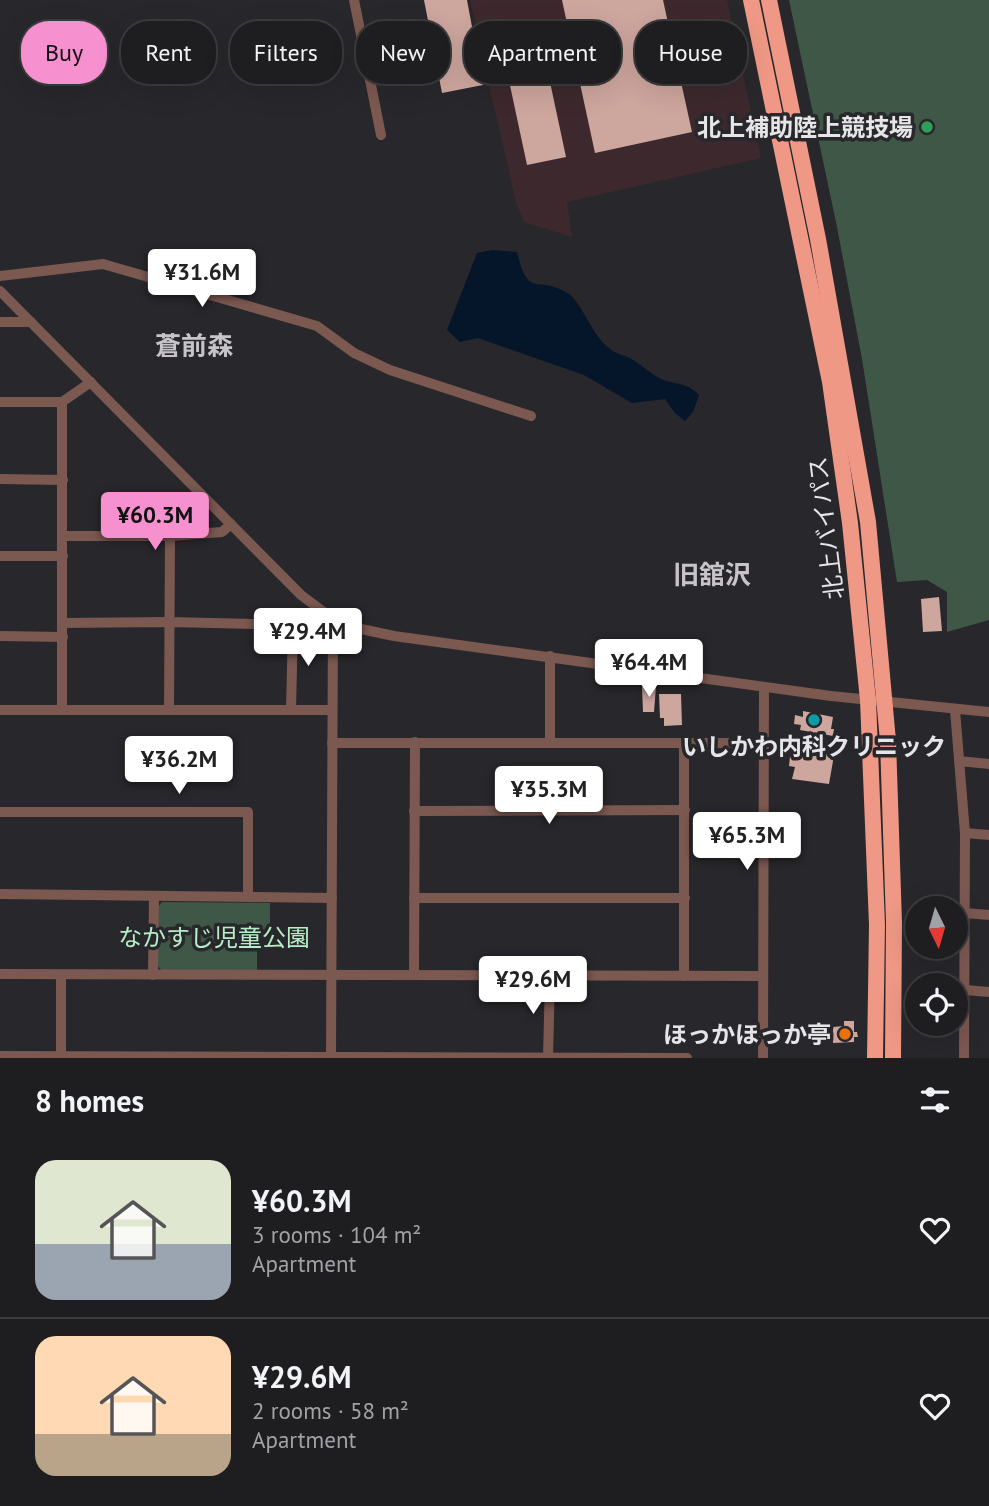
<!DOCTYPE html>
<html lang="en">
<head>
<meta charset="utf-8">
<style>
	body { margin:0; font-family:"PT Sans","Noto Sans JP",sans-serif; background:#2b2a2d; color:#f1f3f6; height:100vh; display:flex; flex-direction:column; font-size:26px; white-space:nowrap }
	* { box-sizing:border-box; margin:0 }
	p { font-size:23px; color:#a1a2a5 }
	.icon { flex:none; width:38px; height:38px; fill:none; stroke:currentColor; stroke-width:2; stroke-linecap:round; stroke-linejoin:round }
	.map { position:relative; height:1058px; overflow:hidden }
	.drawer { display:flex; flex-direction:column; background:#1e1d20; flex:1 }
	.drawer>* { flex:none }
	.banner { position:absolute; left:21px; top:21px; width:948px; height:63px; display:flex; gap:14px }
	.needle { width:46px; rotate:175deg }
	.controls { position:absolute; left:905px; top:896px; display:grid; gap:14px }
	.controls a { display:grid; place-items:center; width:63px; height:63px; border-radius:50%; background:#1e1d20; box-shadow:0 7px 28px #0002,0 0 0 2px #3c3b3e; font-size:35px }
	.price { position:absolute; translate:-50% -60px; padding:0 16px; border-radius:7px; background:#fff; color:#222; font-size:23px; line-height:46px; filter:drop-shadow(0 2px 4px #0008) }
	.price::after { content:''; position:absolute; left:50%; top:42px; width:21px; height:16px; margin-left:-10px; background:inherit; clip-path:polygon(0 0,100% 0,50% 100%) }
	.price.selected { background:#f790ce; color:#111 }
	ul { padding:0; list-style:none }
	li { display:flex; align-items:center; gap:21px; height:175px; padding:0 35px }
	li+li { border-top:2px solid #3c3b3e }
	li span { display:grid; place-items:center; flex:none; width:196px; height:140px; border-radius:21px; color:#555 }
	li>.icon { margin-inline-start:auto }
	span .icon { width:84px; height:84px; fill:#fffc; stroke-width:1 }
	li b { font-size:30px }
	h2 { display:flex; justify-content:space-between; align-items:center; height:84px; padding:0 35px; font-size:30px }
	.tag { padding:0 24px; border-radius:28px; background:#1e1d20; box-shadow:0 7px 28px #0002,0 0 0 2px #3c3b3e; font-size:24px; line-height:63px }
	.tag.selected { background:#f790ce; color:#111 }
	.map>svg:first-child { display:block }
	.industrial { fill:#3d292d }
	.green { fill:#3f5746 }
	.water { fill:#05152a }
	.building { fill:#cda69e }
	.lines { fill:none; stroke-linecap:round; stroke-linejoin:round }
	.minor { stroke:#7b5850; stroke-width:10 }
	.highway { stroke:#ee9885; stroke-width:16 }
	.leisure-dot { fill:#2e9e5b; stroke:#28272b; stroke-width:2.5 }
	.culture-dot { fill:#0f9aa8; stroke:#28272b; stroke-width:2.5 }
	.food-dot { fill:#e8710a; stroke:#28272b; stroke-width:2.5 }
	.labels { text-anchor:middle; dominant-baseline:central; stroke-width:7; stroke-linejoin:round; paint-order:stroke }
	.poi-label { font-size:24px; font-weight:bold; fill:#e6e5e8; stroke:#28272b; text-anchor:end }
	.street-label { font-size:24px; fill:#e6e5e8; stroke:#28272b }
	.park-label { font-size:24px; fill:#b6eec6; stroke:#28272b }
	.neighbourhood-label { font-size:26px; font-weight:bold; fill:#c6c4c9; stroke:#28272b }
</style>
</head>
<body>
<div class="map">
<svg width="989" height="1058" viewBox="0 0 989 1058">
	<rect width="100%" height="100%" fill="#28272b"/>
	<path class="industrial" d="M 470,0 L 727,0 L 761,158 L 567,202 L 572,237 L 524,222 L 516,203 Z"/>
	<g class="green">
		<path d="M 789,0 L 989,0 L 989,620 L 947,632 L 947,592 L 927,580 L 897,582 L 862,359 L 837,227 Z"/>
		<path d="M 162,902 L 270,903 L 270,931 L 257,932 L 257,972 L 163,972 L 157,965 L 158,907 Z"/>
	</g>
	<path class="water" d="M 492,250 L 517,252 C 529,302 537,273 569,294 C 582,303 592,336 610,349 C 616,354 623,355 630,358 C 641,364 649,373 661,379 C 676,385 687,382 699,395 L 693,412 L 685,421 L 675,413 L 665,399 L 632,403 L 584,375 L 478,338 L 460,342 L 447,330 L 477,253 Z"/>
	<g class="building">
		<path d="M 424,0 L 467,0 L 483,85 L 442,93 Z"/>
		<path d="M 562,0 L 663,0 L 692,132 L 595,153 Z"/>
		<path d="M 547,68 L 566,157 L 527,165 L 508,76 Z"/>
		<path d="M 939,597 L 942,631 L 923,632 L 921,599 Z"/>
		<path d="M 656,686 L 654,712 L 643,712 L 642,687 Z"/>
		<path d="M 659,694 L 681,694 L 682,725 L 664,726 L 664,718 L 660,718 Z"/>
		<path d="M 803,711 L 833,717 L 831,729 L 834,729 L 833,736 L 800,730 L 801,725 L 794,724 L 795,715 L 803,717 Z"/>
		<path d="M 800,738 L 836,744 L 829,784 L 792,779 L 795,767 L 789,766 L 790,757 L 797,758 Z"/>
		<path d="M 844,1021 L 854,1021 L 854,1032 L 857,1032 L 858,1037 L 854,1037 L 854,1042 L 833,1043 L 833,1027 L 844,1026 Z"/>
	</g>
	<g class="lines">
		<g class="minor">
			<path d="M 354,0 L 381,135"/>
			<path d="M 0,276 L 103,264 L 317,326 L 354,353 L 390,370 L 531,416"/>
			<path d="M 0,291 L 301,595 L 333,619 L 361,629 L 394,636 L 831,696 L 989,712"/>
			<path d="M 0,322 L 31,322"/>
			<path d="M 0,402 L 62,402"/>
			<path d="M 0,479 L 63,480"/>
			<path d="M 63,536 L 170,536 L 222,532 L 231,524"/>
			<path d="M 0,556 L 63,556"/>
			<path d="M 63,623 L 169,622 L 293,625 L 333,619"/>
			<path d="M 0,636 L 63,637"/>
			<path d="M 550,656 L 550,742"/>
			<path d="M 0,710 L 332,710"/>
			<path d="M 62,710 L 62,402 L 91,382"/>
			<path d="M 169,710 L 170,536"/>
			<path d="M 291,710 L 293,625"/>
			<path d="M 955,710 L 965,833 L 964,1058"/>
			<path d="M 684,742 L 684,976"/>
			<path d="M 332,743 L 763,743"/>
			<path d="M 959,761 L 989,764"/>
			<path d="M 414,811 L 685,810"/>
			<path d="M 0,812 L 248,812 L 248,897"/>
			<path d="M 965,833 L 989,835"/>
			<path d="M 0,894 L 332,898"/>
			<path d="M 414,898 L 685,898"/>
			<path d="M 965,913 L 989,915"/>
			<path d="M 0,974 L 762,976"/>
			<path d="M 153,975 L 154,896"/>
			<path d="M 414,975 L 415,742"/>
			<path d="M 965,990 L 989,992"/>
			<path d="M 0,1056 L 687,1058"/>
			<path d="M 61,1058 L 61,975"/>
			<path d="M 331,1058 L 333,619"/>
			<path d="M 548,1058 L 550,976"/>
			<path d="M 763,1058 L 764,687"/>
		</g>
		<g class="highway">
			<path d="M 751,0 L 830,382 L 850,523 L 868,700 L 877,925 L 875,1058"/>
			<path d="M 769,0 L 818,239 L 868,522 L 888,741 L 894,923 L 893,1058"/>
		</g>
	</g>
	<circle class="leisure-dot" cx="927" cy="127" r="7"/>
	<circle class="culture-dot" cx="814" cy="720" r="7"/>
	<circle class="food-dot" cx="845" cy="1034" r="7"/>
	<g class="labels">
		<g class="poi-label">
			<text x="913" y="127">北上補助陸上競技場</text>
			<text x="814" y="746" text-anchor="middle">いしかわ内科クリニック</text>
			<text x="831" y="1034">ほっかほっか亭</text>
		</g>
		<g class="street-label">
			<text transform="translate(826 528) rotate(-97)">北上バイパス</text>
		</g>
		<g class="park-label">
			<text x="214" y="937">なかすじ児童公園</text>
		</g>
		<g class="neighbourhood-label">
			<text x="194" y="345">蒼前森</text>
			<text x="712" y="574">旧舘沢</text>
		</g>
	</g>
</svg>
<div class="controls">
<a><svg class="needle" viewBox="-14 -14 28 28"><path d="M0-13l5 13h-10z" fill="#e53935"/><path d="M0 13l5-13h-10z" fill="#a1a2a5"/></svg></a>
<a><svg class="icon" aria-label="locate" viewBox="0 0 24 24"><circle cx="12" cy="12" r="6"/><path d="M12 2v4M12 18v4M2 12h4M18 12h4"/></svg></a>
</div>
<b class="price" style="left:202px;top:309px">¥31.6M</b>
<b class="price selected" style="left:155px;top:552px">¥60.3M</b>
<b class="price" style="left:308px;top:668px">¥29.4M</b>
<b class="price" style="left:649px;top:699px">¥64.4M</b>
<b class="price" style="left:179px;top:796px">¥36.2M</b>
<b class="price" style="left:549px;top:826px">¥35.3M</b>
<b class="price" style="left:747px;top:872px">¥65.3M</b>
<b class="price" style="left:533px;top:1016px">¥29.6M</b>
<div class="banner">
<a class="tag selected">Buy</a>
<a class="tag">Rent</a>
<a class="tag">Filters</a>
<a class="tag">New</a>
<a class="tag">Apartment</a>
<a class="tag">House</a>
</div>
</div>
<section class="drawer">
<h2>8 homes<svg class="icon" aria-label="filters" viewBox="0 0 24 24"><path d="M4 7h16M4 17h16"/><circle cx="9" cy="7" r="2"/><circle cx="15" cy="17" r="2"/></svg></h2>
<ul>
<li><span style="background:linear-gradient(#dfe7d0 60%,#9aa5b1 0)"><svg class="icon" aria-label="home" viewBox="0 0 24 24"><path d="M3 11l9-7 9 7M6 9v11h12V9"/></svg></span><div><b>¥60.3M</b><p>3 rooms · 104 m²</p><p>Apartment</p></div><svg class="icon" aria-label="heart" viewBox="0 0 24 24"><path d="M12 20l-8-8c-3-5 5-10 8-4 3-6 11-1 8 4z"/></svg></li>
<li><span style="background:linear-gradient(#ffd9b3 70%,#b9a48a 0)"><svg class="icon" aria-label="home" viewBox="0 0 24 24"><path d="M3 11l9-7 9 7M6 9v11h12V9"/></svg></span><div><b>¥29.6M</b><p>2 rooms · 58 m²</p><p>Apartment</p></div><svg class="icon" aria-label="heart" viewBox="0 0 24 24"><path d="M12 20l-8-8c-3-5 5-10 8-4 3-6 11-1 8 4z"/></svg></li>
</ul>
</section>
</body>
</html>
